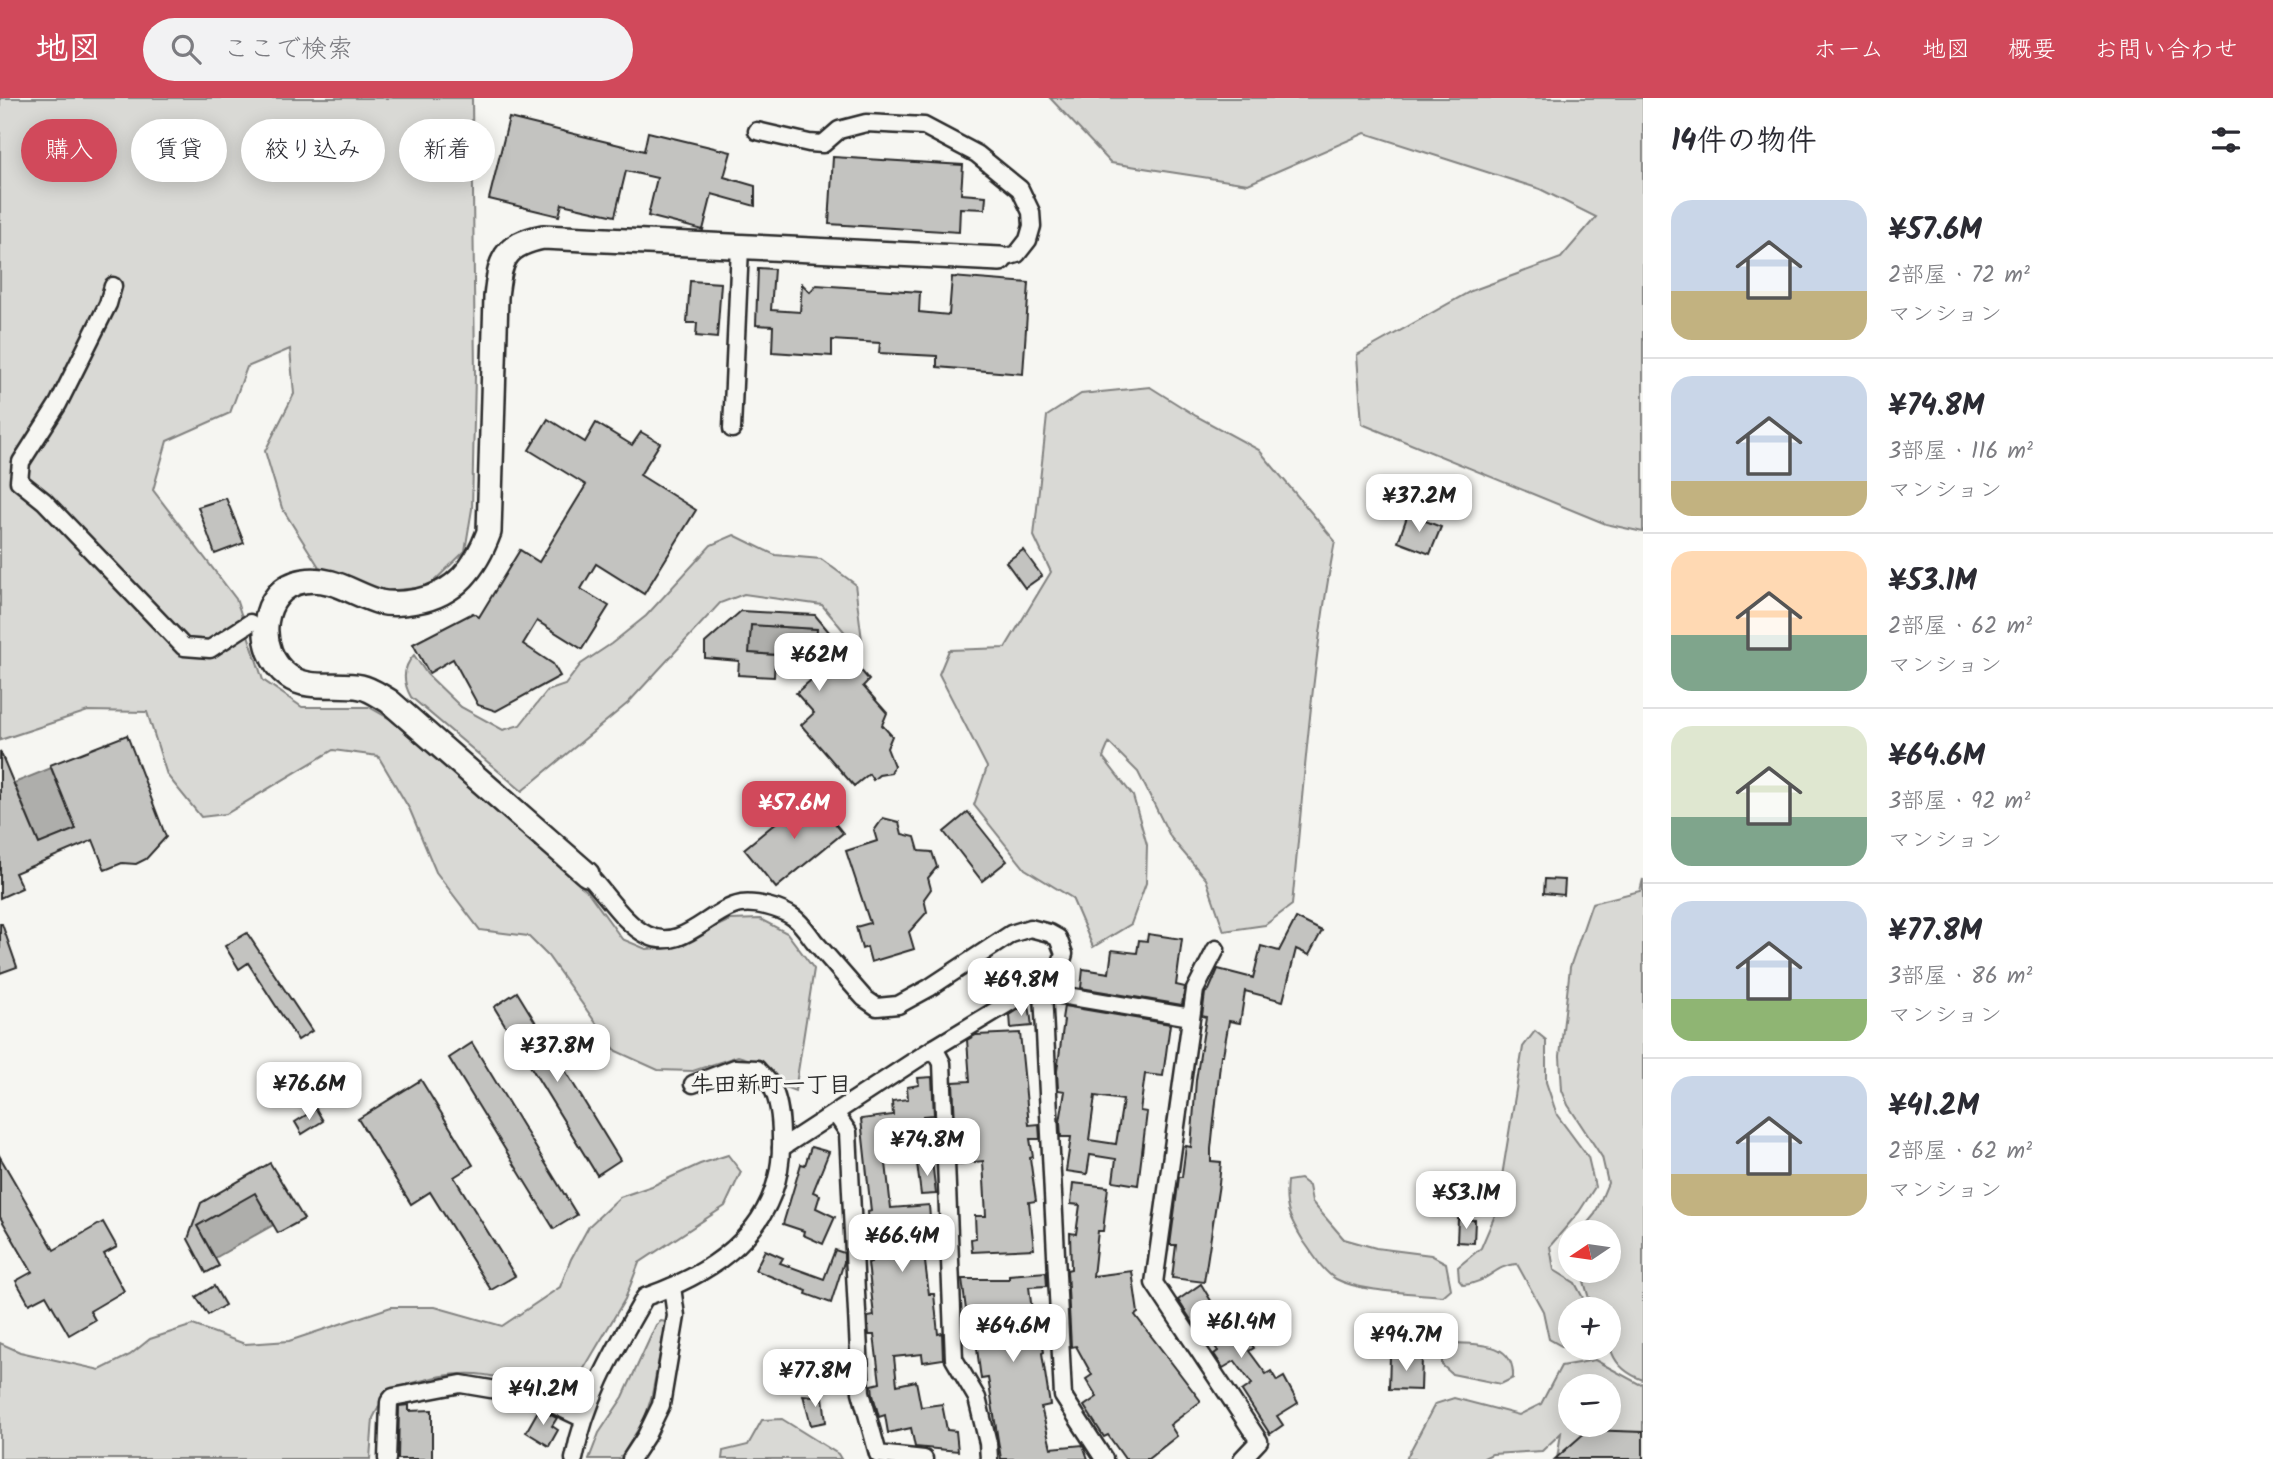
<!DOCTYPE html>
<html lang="ja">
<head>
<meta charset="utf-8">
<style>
	body { margin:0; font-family:Kalam,"Klee One",sans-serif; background:#f2f2f3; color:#2b2b33; height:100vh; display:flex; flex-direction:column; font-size:26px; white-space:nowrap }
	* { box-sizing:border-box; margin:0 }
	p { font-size:23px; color:#7c7c81 }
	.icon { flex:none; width:38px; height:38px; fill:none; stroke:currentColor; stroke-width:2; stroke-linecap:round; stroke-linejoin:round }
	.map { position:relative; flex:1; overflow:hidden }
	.details { display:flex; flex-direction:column; background:#fff; width:630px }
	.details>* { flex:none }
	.top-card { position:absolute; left:21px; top:21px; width:665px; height:63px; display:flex; gap:14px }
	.needle { width:46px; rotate:257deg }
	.buttons { position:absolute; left:1558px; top:1122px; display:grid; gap:14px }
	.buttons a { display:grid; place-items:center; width:63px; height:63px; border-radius:50%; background:#fff; box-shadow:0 4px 18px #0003; font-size:35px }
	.price { position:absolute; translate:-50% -60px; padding:0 16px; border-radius:14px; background:#fff; color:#222; font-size:23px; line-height:46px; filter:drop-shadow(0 2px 4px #0008) }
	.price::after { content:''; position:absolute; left:50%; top:42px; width:21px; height:16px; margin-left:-10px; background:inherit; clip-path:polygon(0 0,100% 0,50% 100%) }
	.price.current { background:#d1495b; color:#fff }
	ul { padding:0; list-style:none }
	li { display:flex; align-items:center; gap:21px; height:175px; padding:0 28px }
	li+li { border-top:2px solid #e1e1e2 }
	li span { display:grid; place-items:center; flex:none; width:196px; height:140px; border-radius:21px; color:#555 }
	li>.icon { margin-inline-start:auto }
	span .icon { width:84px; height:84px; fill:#fffc; stroke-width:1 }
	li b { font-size:30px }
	h2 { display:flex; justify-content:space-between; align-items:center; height:84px; padding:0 28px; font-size:30px }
	.tag { padding:0 24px; border-radius:32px; background:#fff; box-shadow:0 4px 18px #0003; font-size:24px; line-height:63px }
	.tag.current { background:#d1495b; color:#fff }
	header { display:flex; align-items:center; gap:42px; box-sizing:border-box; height:98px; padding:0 35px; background:#d1495b; color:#fff }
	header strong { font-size:33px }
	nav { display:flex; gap:38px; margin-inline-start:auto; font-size:24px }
	.search { width:490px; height:63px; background:#f2f2f3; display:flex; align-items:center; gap:18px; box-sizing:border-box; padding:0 24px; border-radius:38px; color:#7c7c81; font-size:26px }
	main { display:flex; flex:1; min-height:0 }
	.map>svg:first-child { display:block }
	.green { fill:#d9d9d5; stroke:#828280; stroke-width:2; fill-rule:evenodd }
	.water { fill:#aeaeab; stroke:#7a7a78; stroke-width:2 }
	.building { fill:#c3c3c0; stroke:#2b2b2b; stroke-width:2; fill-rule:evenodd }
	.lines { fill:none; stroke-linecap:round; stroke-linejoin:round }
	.street-casing { stroke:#2b2b2b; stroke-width:21 }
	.secondary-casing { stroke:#2b2b2b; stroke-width:28 }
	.street { stroke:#f6f6f2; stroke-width:16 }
	.secondary { stroke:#f6f6f2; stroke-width:23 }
	.labels { text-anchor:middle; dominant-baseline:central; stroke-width:6; stroke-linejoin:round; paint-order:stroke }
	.neighbourhood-label { font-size:23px; font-weight:bold; fill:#2b2b2b; stroke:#f6f6f2 }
</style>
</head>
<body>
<header>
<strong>地図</strong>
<div class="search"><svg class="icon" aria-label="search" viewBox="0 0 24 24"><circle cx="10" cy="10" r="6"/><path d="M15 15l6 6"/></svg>ここで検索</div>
<nav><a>ホーム</a><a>地図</a><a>概要</a><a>お問い合わせ</a></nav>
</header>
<main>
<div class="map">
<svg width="1643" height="1361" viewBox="0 0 1643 1361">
	<rect width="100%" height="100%" fill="#f6f6f2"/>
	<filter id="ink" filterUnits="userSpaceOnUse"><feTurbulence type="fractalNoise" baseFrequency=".0143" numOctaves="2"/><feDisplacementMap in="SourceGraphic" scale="14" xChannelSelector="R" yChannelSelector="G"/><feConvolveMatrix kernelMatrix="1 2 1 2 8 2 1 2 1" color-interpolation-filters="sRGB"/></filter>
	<g filter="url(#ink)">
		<g class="green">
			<path d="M 0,0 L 472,0 L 475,277 L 472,411 L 465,453 L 428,489 L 374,494 L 319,469 L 282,410 L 265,353 L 294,296 L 290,251 L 247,269 L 230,315 L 167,343 L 153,392 L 236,501 L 263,582 L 302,609 L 369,609 L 390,621 L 588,794 L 622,841 L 646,851 L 673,849 L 730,822 L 760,821 L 787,835 L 814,871 L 795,993 L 779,987 L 761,965 L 738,958 L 693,973 L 658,972 L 616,953 L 548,858 L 528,838 L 480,832 L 436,774 L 410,712 L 378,658 L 333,652 L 226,716 L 201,719 L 167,677 L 147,614 L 88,613 L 0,642 Z"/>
			<path d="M 1050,0 L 1643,0 L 1643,434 L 1606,426 L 1362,326 L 1357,257 L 1471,193 L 1561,160 L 1596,119 L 1540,91 L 1365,35 L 1248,86 L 1111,65 Z"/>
			<path d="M 1150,289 L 1196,318 L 1259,352 L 1335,443 C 1312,563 1304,685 1292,807 L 1265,827 L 1224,833 L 1206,781 L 1171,740 L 1138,674 L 1109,645 L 1103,659 L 1133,698 L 1147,747 L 1146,785 L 1131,826 L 1093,849 L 1072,800 L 1025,771 L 974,707 L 987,669 L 939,576 L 949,552 L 1005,550 L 1051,474 L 1034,438 L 1047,318 L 1081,296 Z"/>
			<path d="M 734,437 L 775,457 L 821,461 L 855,486 L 862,542 L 852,543 L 822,507 L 744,496 L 720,505 L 628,605 L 522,693 L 411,599 C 403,585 402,570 414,557 L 427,576 L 461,609 L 503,632 L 520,627 L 547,593 L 565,587 L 581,566 L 611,546 L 646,518 L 711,447 Z"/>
			<path d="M 1643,781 L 1643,1282 C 1606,1268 1608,1244 1608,1211 L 1592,1211 L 1581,1173 L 1608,1172 L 1608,1134 L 1580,1134 L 1595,1116 L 1608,1085 L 1602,1059 L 1568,1007 L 1562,992 L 1560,958 L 1570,869 L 1592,805 L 1640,793 Z"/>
			<path d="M 1535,933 L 1546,942 L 1546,984 L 1557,1017 L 1588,1059 L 1595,1089 L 1579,1114 L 1550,1148 L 1554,1172 L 1575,1185 L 1589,1211 L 1570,1211 L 1570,1249 L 1565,1250 L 1549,1241 L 1543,1213 L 1517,1166 C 1494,1167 1489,1185 1463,1187 L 1459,1182 L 1458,1169 L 1481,1150 L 1496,1115 L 1523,949 Z"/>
			<path d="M 728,1057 L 741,1074 L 725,1108 L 639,1165 L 625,1201 L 579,1279 L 567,1291 C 539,1289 512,1281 485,1277 C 451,1272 419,1283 387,1293 L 373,1320 L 370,1361 L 0,1361 L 0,1245 L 20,1254 L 100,1272 L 130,1257 L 150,1241 L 193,1227 L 245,1246 L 289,1243 L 391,1209 L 435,1209 L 502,1228 L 560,1189 L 571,1161 L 589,1128 L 620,1099 L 652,1088 L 700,1066 Z"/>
			<path d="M 1300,1081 L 1309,1088 L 1312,1104 L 1344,1141 L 1376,1150 L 1431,1157 L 1446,1165 L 1451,1191 L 1443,1198 C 1415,1195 1360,1194 1336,1181 C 1323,1174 1313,1156 1304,1144 C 1290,1121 1284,1111 1287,1083 Z"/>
			<path d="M 661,1223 L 666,1224 L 652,1297 L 645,1320 L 620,1361 L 589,1361 L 599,1335 L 623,1299 L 656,1227 Z"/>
			<path d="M 1452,1245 C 1479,1246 1515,1244 1513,1280 L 1501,1286 L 1452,1276 L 1442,1267 L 1442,1247 Z"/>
			<path d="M 1595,1262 L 1639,1286 L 1643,1285 L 1643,1361 L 1557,1361 L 1561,1335 L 1542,1353 L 1492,1356 L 1482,1361 L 1406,1361 L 1435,1306 L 1454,1300 L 1519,1317 L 1541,1306 L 1561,1268 ZM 1570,1288 L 1608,1288 L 1608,1326 L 1570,1326 Z"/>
			<path d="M 782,1321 L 838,1356 L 841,1361 L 722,1361 L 723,1353 L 748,1347 L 762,1322 Z"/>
		</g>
		<g class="water">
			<path d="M 751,527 L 817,531 L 816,559 L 749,555 Z"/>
			<path d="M 51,670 L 76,731 L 39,746 L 14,685 Z"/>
			<path d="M 255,1095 L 273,1127 L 215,1160 L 197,1128 Z"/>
		</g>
		<g class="building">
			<path d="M 509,20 L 644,53 L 648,34 L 731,54 L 724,79 L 755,88 L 755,108 L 712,96 L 703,132 L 648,118 L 657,80 L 626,73 L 615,118 L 562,106 L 559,118 L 489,101 Z"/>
			<path d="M 833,59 L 963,67 L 961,96 L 986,98 L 985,111 L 960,110 L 959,134 L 829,126 Z"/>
			<path d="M 758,170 L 774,171 L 771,212 L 800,214 L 802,186 L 810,194 L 816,187 L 920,194 L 919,214 L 949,217 L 952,179 L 1029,185 L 1023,276 L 937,269 L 937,258 L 879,255 L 880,245 L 832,242 L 832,258 L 772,254 L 773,228 L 756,227 Z"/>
			<path d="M 690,183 L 721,185 L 717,240 L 696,238 L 697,225 L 687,225 Z"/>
			<path d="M 548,321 L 585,344 L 596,325 L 632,347 L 641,334 L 660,345 L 640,377 L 696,412 L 644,496 L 596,466 L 581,491 L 609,508 L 582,551 L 537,523 L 523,546 L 553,566 L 560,578 L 496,613 L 478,607 L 453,561 L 429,575 L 413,546 L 473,515 L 479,519 L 520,452 L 539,464 L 586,387 L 529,352 Z"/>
			<path d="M 226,400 L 244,445 L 215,456 L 198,409 Z"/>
			<path d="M 1408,416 L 1441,429 L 1430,456 L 1398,444 Z"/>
			<path d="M 1023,452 L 1042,478 L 1025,490 L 1006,464 Z"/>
			<path d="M 741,513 L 815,517 L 869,582 L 863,588 L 887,615 L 882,627 L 892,638 L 887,650 L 894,668 L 891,675 L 879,677 L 873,682 L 869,676 L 854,688 L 801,627 L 814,615 L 796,595 L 827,568 L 815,567 L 817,531 L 751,527 L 749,555 L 775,557 L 774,579 L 738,577 L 739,563 L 705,560 L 705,545 Z"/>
			<path d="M 127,637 L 166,739 L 146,761 L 136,766 L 122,765 L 105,772 L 93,742 L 15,775 L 22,790 L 0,800 L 0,653 L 39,746 L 76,731 L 50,667 Z"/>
			<path d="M 811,696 L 843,735 L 776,790 L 744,751 Z"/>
			<path d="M 968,714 L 1007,763 L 982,783 L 944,734 Z"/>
			<path d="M 883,720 L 899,724 L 902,736 L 915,739 L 919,753 L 932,754 L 937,769 L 928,780 L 931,791 L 924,801 L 927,814 L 909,834 L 914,851 L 871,864 L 867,849 L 862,851 L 856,829 L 870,825 L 846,753 L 877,743 L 874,733 Z"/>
			<path d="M 1545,781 L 1565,782 L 1564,797 L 1544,795 Z"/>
			<path d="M 1296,820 L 1322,833 L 1309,857 L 1296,851 L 1283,903 L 1245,893 L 1240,925 L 1229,923 L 1223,957 L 1221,957 L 1211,1051 L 1211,1063 L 1221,1064 L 1219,1086 L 1204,1184 L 1172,1180 L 1176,1147 L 1170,1147 L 1179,1079 L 1182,1079 L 1186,1048 L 1191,1049 L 1196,982 L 1206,919 L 1202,918 L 1205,895 L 1209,892 L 1218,871 L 1253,880 L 1261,848 L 1279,853 Z"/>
			<path d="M 0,826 L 2,826 L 17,869 L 0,875 Z"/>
			<path d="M 247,835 L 312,933 L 298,942 L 248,865 L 239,871 L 225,848 Z"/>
			<path d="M 1148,836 L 1182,841 L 1176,887 L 1185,889 L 1182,907 L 1081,890 L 1083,871 L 1109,875 L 1112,852 L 1137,855 L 1139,842 L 1147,843 Z"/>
			<path d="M 517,894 L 620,1062 L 597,1077 L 494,909 Z"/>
			<path d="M 1027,906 L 1029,906 L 1032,928 L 1011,930 L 1010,917 Z"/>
			<path d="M 1064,908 L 1170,926 L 1163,978 L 1145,976 L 1140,1013 L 1147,1014 L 1138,1087 L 1113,1083 L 1116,1061 L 1090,1057 L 1087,1076 L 1066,1073 L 1071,1039 L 1061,1039 L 1060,1024 L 1065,993 L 1058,992 L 1057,973 L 1064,922 L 1062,921 ZM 1095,998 L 1123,1002 L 1116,1046 L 1089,1042 Z"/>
			<path d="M 1020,935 L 1029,1027 L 1039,1026 L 1040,1041 L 1030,1041 L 1033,1059 L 1030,1060 L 1036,1103 L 1029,1104 L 1034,1151 L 972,1154 L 971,1141 L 976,1140 L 975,1118 L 986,1118 L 983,1063 L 957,1066 L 953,984 L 970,983 L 967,942 L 976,937 Z"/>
			<path d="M 472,945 L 577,1117 L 554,1131 L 449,960 Z"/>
			<path d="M 932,979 L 934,1017 L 923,1018 L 927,1051 L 885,1056 L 891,1110 L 929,1107 L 932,1147 L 923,1148 L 929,1196 L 934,1196 L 938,1236 L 942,1235 L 943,1261 L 923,1264 L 922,1256 L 894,1259 L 897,1287 L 916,1283 L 921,1309 L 942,1306 L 947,1332 L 956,1333 L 958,1353 L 915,1349 L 911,1330 L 888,1335 L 885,1317 L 879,1319 L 873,1297 L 872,1287 L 880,1285 L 874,1237 L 869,1237 L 868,1225 L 868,1219 L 874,1218 L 868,1165 L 871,1164 L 868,1114 L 871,1113 L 861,1021 L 893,1017 L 892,1003 L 908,1001 L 907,989 L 919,987 L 918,980 Z"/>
			<path d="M 421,982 L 473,1067 L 454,1079 L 515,1178 L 491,1192 L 430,1094 L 411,1106 L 358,1021 Z"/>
			<path d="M 316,1011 L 323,1023 L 302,1036 L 295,1024 Z"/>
			<path d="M 811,1049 L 829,1054 L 813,1094 L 820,1097 L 816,1110 L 835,1119 L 823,1146 L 803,1137 L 804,1133 L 783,1126 L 801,1066 L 805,1067 Z"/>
			<path d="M 0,1059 L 54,1152 L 103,1124 L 117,1149 L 104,1156 L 124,1193 L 90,1213 L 95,1222 L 69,1237 L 46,1197 L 29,1206 L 16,1183 L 32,1174 L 0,1119 Z"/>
			<path d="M 932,1063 L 936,1096 L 921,1097 L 917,1065 Z"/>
			<path d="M 270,1065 L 304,1121 L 278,1135 L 255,1095 L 197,1128 L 219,1168 L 206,1175 L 188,1141 L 201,1105 Z"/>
			<path d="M 1073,1085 L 1108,1089 L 1103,1133 L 1098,1133 L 1093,1178 L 1132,1173 L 1138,1215 L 1135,1217 L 1200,1302 L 1200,1304 L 1170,1327 L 1177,1338 L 1148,1361 L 1125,1361 L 1108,1337 L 1104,1339 L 1084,1308 L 1097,1299 L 1086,1281 L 1092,1277 L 1076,1248 L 1071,1249 L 1067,1172 L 1071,1171 L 1070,1135 L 1076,1136 L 1080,1107 L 1071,1106 Z"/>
			<path d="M 1458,1121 L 1475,1122 L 1474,1145 L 1457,1144 Z"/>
			<path d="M 765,1152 L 783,1160 L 780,1165 L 824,1181 L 835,1152 L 844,1155 L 844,1164 L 831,1205 L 806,1196 L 807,1193 L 755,1172 Z"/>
			<path d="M 1046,1174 L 1047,1188 L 1029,1189 L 1035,1236 L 1041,1236 L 1044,1254 L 1042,1255 L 1050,1307 L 1041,1309 L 1051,1350 L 1083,1347 L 1088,1361 L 1001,1361 L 988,1280 L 981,1281 L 976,1243 L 970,1243 L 962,1181 L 1009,1181 L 1009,1177 Z"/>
			<path d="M 1201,1186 L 1235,1243 L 1245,1236 L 1254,1250 L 1249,1253 L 1266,1276 L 1271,1273 L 1277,1283 L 1284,1279 L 1298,1305 L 1277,1318 L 1283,1327 L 1270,1336 L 1242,1293 L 1252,1286 L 1235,1263 L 1223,1270 L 1214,1256 L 1218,1253 L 1201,1228 L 1197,1231 L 1178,1202 Z"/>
			<path d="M 214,1188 L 225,1207 L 208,1217 L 196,1199 Z"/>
			<path d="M 1390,1258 L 1422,1259 L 1421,1292 L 1389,1291 Z"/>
			<path d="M 803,1297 L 823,1299 L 826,1324 L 811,1327 Z"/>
			<path d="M 409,1307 L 409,1313 L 432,1312 L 432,1361 L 398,1361 L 399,1308 Z"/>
			<path d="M 539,1311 L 557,1320 L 552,1328 L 558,1332 L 549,1348 L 526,1334 Z"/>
			<path d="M 1588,1332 L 1643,1334 L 1643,1361 L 1555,1361 Z"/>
		</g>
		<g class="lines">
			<defs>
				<g id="street">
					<path d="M 757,33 L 809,45 L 823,46 L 839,32 L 866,25 L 924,28 L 977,56 L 1020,91 L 1031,114 L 1032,128 L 1028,142 L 1017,156 L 1000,161"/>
					<path d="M 113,188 L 108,206 L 58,306 L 21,364 L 19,383 L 44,403 L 184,549 L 210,551 L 250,525"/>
					<path d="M 732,331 L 740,149"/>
					<path d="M 587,776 C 606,795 623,825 647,837 C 682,855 709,812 741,806 C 756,804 780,810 793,819 C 801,824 808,835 814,843 C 831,862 847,881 864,900 L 877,909 L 898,907 L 929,890 L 1011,836 L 1030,830 L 1049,835 L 1058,840 L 1064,856 L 1058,875 L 934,950 L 781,1050"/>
					<path d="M 1216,851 L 1195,892 L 1154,1185 L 1259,1343 L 1242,1361"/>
					<path d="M 1036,887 L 1043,894 L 1063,1298 L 1104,1361"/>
					<path d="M 1043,894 L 1191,919"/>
					<path d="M 934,950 L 942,965 L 954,1261 L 977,1300 L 988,1345 L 989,1361"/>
					<path d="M 835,1015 L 848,1034 L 861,1294 L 878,1356 L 924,1361"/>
					<path d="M 387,1361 L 389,1304 L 393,1299 L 461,1286 L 538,1299 L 584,1321"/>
					<path d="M 574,1361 C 586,1299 614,1253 645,1199 C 720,1173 784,1127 781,1040 C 781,1023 780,1003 771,987 C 768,982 761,976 757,971 L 735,970 L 693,986"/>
					<path d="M 631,1361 L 646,1338 L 661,1307 L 676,1218 L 672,1189"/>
				</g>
				<path id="secondary" d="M 587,776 L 389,603 C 380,598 371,591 361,589 C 338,584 308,593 288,578 C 254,553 259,490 304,483 C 332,478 355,497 380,504 C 392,507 405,505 417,503 C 456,496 476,469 489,434 L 496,199 C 500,162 503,147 543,139 L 1000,161"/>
			</defs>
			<use href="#street" class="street-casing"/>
			<use href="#secondary" class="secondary-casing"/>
			<use href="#street" class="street"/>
			<use href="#secondary" class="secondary"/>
		</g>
	</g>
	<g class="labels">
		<g class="neighbourhood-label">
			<text x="771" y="988">牛田新町一丁目</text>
		</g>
	</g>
</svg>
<div class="buttons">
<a><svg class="needle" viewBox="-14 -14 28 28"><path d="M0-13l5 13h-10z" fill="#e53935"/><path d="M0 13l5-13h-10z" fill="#7c7c81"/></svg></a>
<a>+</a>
<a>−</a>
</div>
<b class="price" style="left:1419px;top:436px">¥37.2M</b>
<b class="price" style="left:819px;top:595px">¥62M</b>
<b class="price current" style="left:794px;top:743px">¥57.6M</b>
<b class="price" style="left:1021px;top:920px">¥69.8M</b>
<b class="price" style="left:557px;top:986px">¥37.8M</b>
<b class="price" style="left:309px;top:1024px">¥76.6M</b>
<b class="price" style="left:927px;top:1080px">¥74.8M</b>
<b class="price" style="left:1466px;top:1133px">¥53.1M</b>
<b class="price" style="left:902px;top:1176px">¥66.4M</b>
<b class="price" style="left:1241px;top:1262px">¥61.4M</b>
<b class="price" style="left:1013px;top:1266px">¥64.6M</b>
<b class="price" style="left:1406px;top:1275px">¥94.7M</b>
<b class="price" style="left:815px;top:1311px">¥77.8M</b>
<b class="price" style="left:543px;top:1329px">¥41.2M</b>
<div class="top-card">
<a class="tag current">購入</a>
<a class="tag">賃貸</a>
<a class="tag">絞り込み</a>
<a class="tag">新着</a>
</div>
</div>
<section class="details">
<h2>14件の物件<svg class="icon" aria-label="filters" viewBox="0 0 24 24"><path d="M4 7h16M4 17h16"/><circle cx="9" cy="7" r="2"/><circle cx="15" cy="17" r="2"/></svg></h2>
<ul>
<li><span style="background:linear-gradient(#c9d6e8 65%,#c2b280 0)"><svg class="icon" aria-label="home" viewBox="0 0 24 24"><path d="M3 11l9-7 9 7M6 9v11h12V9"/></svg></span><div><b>¥57.6M</b><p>2部屋 · 72 m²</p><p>マンション</p></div></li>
<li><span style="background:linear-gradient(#c9d6e8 75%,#c2b280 0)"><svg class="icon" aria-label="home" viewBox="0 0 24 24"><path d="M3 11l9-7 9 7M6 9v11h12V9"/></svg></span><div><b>¥74.8M</b><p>3部屋 · 116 m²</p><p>マンション</p></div></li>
<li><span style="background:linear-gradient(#ffd9b3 60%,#7fa58c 0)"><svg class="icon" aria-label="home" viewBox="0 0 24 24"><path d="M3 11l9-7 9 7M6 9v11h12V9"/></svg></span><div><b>¥53.1M</b><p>2部屋 · 62 m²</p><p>マンション</p></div></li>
<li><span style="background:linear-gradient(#dfe7d0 65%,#7fa58c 0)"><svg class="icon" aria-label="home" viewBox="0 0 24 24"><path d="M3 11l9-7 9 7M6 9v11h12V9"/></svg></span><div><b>¥64.6M</b><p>3部屋 · 92 m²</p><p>マンション</p></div></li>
<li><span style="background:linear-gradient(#c9d6e8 70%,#8fb573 0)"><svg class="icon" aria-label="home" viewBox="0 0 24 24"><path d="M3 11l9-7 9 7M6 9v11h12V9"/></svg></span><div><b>¥77.8M</b><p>3部屋 · 86 m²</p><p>マンション</p></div></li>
<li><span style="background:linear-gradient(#c9d6e8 70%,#c2b280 0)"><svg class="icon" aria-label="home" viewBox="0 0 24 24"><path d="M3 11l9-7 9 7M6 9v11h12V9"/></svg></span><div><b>¥41.2M</b><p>2部屋 · 62 m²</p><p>マンション</p></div></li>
</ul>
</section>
</main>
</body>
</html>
